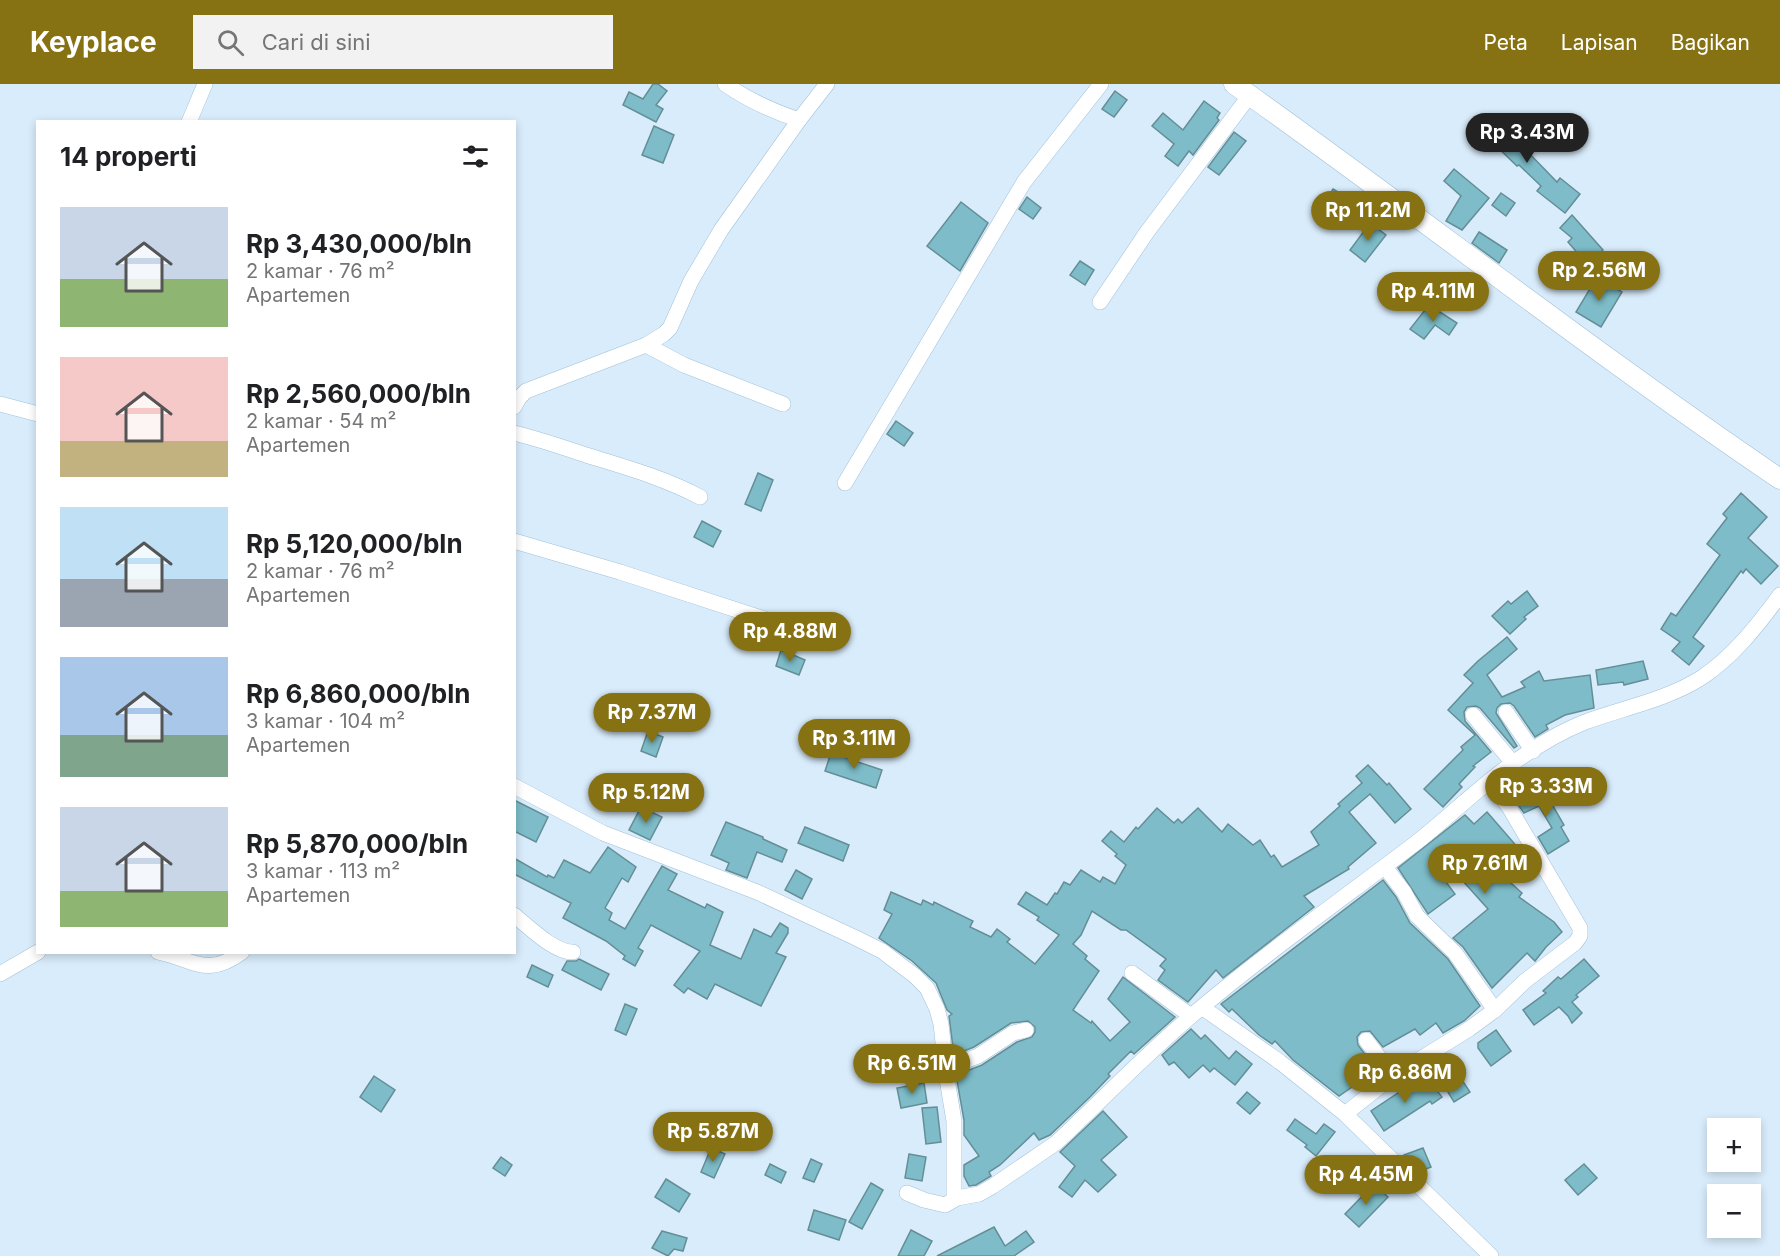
<!DOCTYPE html>
<html lang="id">
<head>
<meta charset="utf-8">
<style>
	body { margin:0; font-family:Inter,sans-serif; background:#f2f2f2; color:#202124; height:100vh; display:flex; flex-direction:column; font-size:22px; white-space:nowrap }
	* { box-sizing:border-box; margin:0 }
	p { font-size:20px; color:#757577 }
	.icon { flex:none; width:33px; height:33px; fill:none; stroke:currentColor; stroke-width:2; stroke-linecap:round; stroke-linejoin:round }
	.map { position:relative; flex:1; overflow:hidden }
	.sheet { position:absolute; left:36px; top:36px; width:480px; height:834px; display:flex; flex-direction:column; background:#fff; border-radius:0px; box-shadow:0 3px 9px #0003 }
	.sheet>* { flex:none }
	.tools { position:absolute; left:1707px; top:1034px; display:grid; gap:12px }
	.tools a { display:grid; place-items:center; width:54px; height:54px; border-radius:0px; background:#fff; box-shadow:0 3px 9px #0003; font-size:30px }
	.price { position:absolute; translate:-50% -51px; padding:0 14px; border-radius:21px; background:#877213; color:#fff; font-size:20px; line-height:39px; filter:drop-shadow(0 2px 3px #0008) }
	.price::after { content:''; position:absolute; left:50%; top:36px; width:18px; height:14px; margin-left:-9px; background:inherit; clip-path:polygon(0 0,100% 0,50% 100%) }
	.price.on { background:#222; color:#fff }
	ul { padding:0; list-style:none }
	li { display:flex; align-items:center; gap:18px; height:150px; padding:0 24px }
	li span { display:grid; place-items:center; flex:none; width:168px; height:120px; border-radius:0px; color:#555 }
	li>.icon { margin-inline-start:auto }
	span .icon { width:72px; height:72px; fill:#fffc; stroke-width:1 }
	li b { font-size:26px }
	h2 { display:flex; justify-content:space-between; align-items:center; height:72px; padding:0 24px; font-size:26px }
	header { display:flex; align-items:center; gap:36px; box-sizing:border-box; height:84px; padding:0 30px; background:#877213; color:#fff }
	header strong { font-size:28px }
	nav { display:flex; gap:33px; margin-inline-start:auto; font-size:21px }
	.search { width:420px; height:54px; background:#f2f2f2; display:flex; align-items:center; gap:15px; box-sizing:border-box; padding:0 21px; border-radius:0px; color:#757577; font-size:22px }
	.map>svg:first-child { display:block }
	.building { fill:#7dbcc8; stroke:#648e96; stroke-width:1.5 }
	.lines { fill:none; stroke-linecap:round; stroke-linejoin:round }
	.minor-casing { stroke:#a1c1d8; stroke-width:16 }
	.tertiary-casing { stroke:#a1c1d8; stroke-width:21 }
	.minor { stroke:#fff; stroke-width:15 }
	.tertiary { stroke:#fff; stroke-width:20 }
</style>
</head>
<body>
<header>
<strong>Keyplace</strong>
<div class="search"><svg class="icon" aria-label="search" viewBox="0 0 24 24"><circle cx="10" cy="10" r="6"/><path d="M15 15l6 6"/></svg>Cari di sini</div>
<nav><a>Peta</a><a>Lapisan</a><a>Bagikan</a></nav>
</header>
<div class="map">
<svg width="1780" height="1172" viewBox="0 0 1780 1172">
	<rect width="100%" height="100%" fill="#d9ecfb"/>
	<g class="building">
		<path d="M 653,0 L 658,0 L 667,7 L 656,21 L 663,25 L 656,38 L 623,21 L 629,8 L 643,15 Z"/>
		<path d="M 1115,7 L 1127,16 L 1114,33 L 1102,25 Z"/>
		<path d="M 1204,17 L 1220,29 L 1217,34 L 1219,36 L 1193,71 L 1189,67 L 1178,82 L 1165,72 L 1174,60 L 1152,42 L 1163,29 L 1183,46 Z"/>
		<path d="M 1491,30 L 1557,98 L 1560,94 L 1580,110 L 1565,129 L 1537,107 L 1541,102 L 1519,81 L 1517,82 L 1492,58 L 1489,62 L 1474,47 Z"/>
		<path d="M 654,42 L 674,51 L 663,79 L 642,71 Z"/>
		<path d="M 1234,48 L 1246,57 L 1219,91 L 1208,83 Z"/>
		<path d="M 1454,85 L 1489,114 L 1462,146 L 1446,137 L 1461,112 L 1444,97 Z"/>
		<path d="M 1333,105 L 1350,115 L 1335,142 L 1317,132 Z"/>
		<path d="M 1501,109 L 1515,119 L 1506,132 L 1492,121 Z"/>
		<path d="M 1027,113 L 1041,124 L 1033,135 L 1019,125 Z"/>
		<path d="M 961,118 L 988,139 L 960,187 L 927,162 Z"/>
		<path d="M 1572,131 L 1603,166 L 1587,180 L 1568,158 L 1572,154 L 1560,144 Z"/>
		<path d="M 1370,139 L 1386,151 L 1365,178 L 1350,166 Z"/>
		<path d="M 1479,148 L 1507,166 L 1499,179 L 1472,159 Z"/>
		<path d="M 1080,177 L 1094,186 L 1085,201 L 1070,191 Z"/>
		<path d="M 1597,193 L 1622,208 L 1601,243 L 1576,228 Z"/>
		<path d="M 1429,221 L 1457,239 L 1449,251 L 1435,241 L 1424,255 L 1410,245 Z"/>
		<path d="M 896,337 L 913,349 L 904,362 L 887,350 Z"/>
		<path d="M 758,389 L 773,396 L 761,427 L 745,420 Z"/>
		<path d="M 1741,409 L 1767,433 L 1748,454 L 1778,482 L 1761,500 L 1746,485 L 1743,489 L 1741,487 L 1693,553 L 1704,562 L 1689,581 L 1672,567 L 1680,558 L 1661,545 L 1671,529 L 1676,532 L 1720,471 L 1707,460 L 1727,434 L 1723,430 Z"/>
		<path d="M 702,437 L 721,447 L 713,463 L 694,453 Z"/>
		<path d="M 1527,507 L 1538,522 L 1524,533 L 1526,535 L 1510,550 L 1492,532 L 1508,517 L 1511,520 Z"/>
		<path d="M 1507,553 L 1517,565 L 1487,591 L 1502,613 L 1525,603 L 1521,598 L 1539,587 L 1544,597 L 1590,591 L 1594,624 L 1565,631 L 1546,641 L 1548,645 L 1535,653 L 1514,622 L 1510,619 L 1501,620 L 1497,624 L 1496,629 L 1517,662 L 1514,664 L 1480,624 L 1476,622 L 1467,623 L 1464,628 L 1465,637 L 1491,668 L 1473,682 L 1475,683 L 1459,700 L 1462,703 L 1443,723 L 1424,705 L 1463,666 L 1461,663 L 1475,651 L 1448,626 L 1473,599 L 1464,591 L 1478,577 Z"/>
		<path d="M 781,566 L 805,576 L 799,591 L 776,582 Z"/>
		<path d="M 1643,577 L 1648,595 L 1624,601 L 1623,598 L 1598,601 L 1596,586 Z"/>
		<path d="M 625,612 L 642,619 L 635,638 L 617,630 Z"/>
		<path d="M 648,647 L 663,653 L 656,673 L 641,667 Z"/>
		<path d="M 831,669 L 882,686 L 876,704 L 825,687 Z"/>
		<path d="M 1368,681 L 1387,701 L 1389,699 L 1411,725 L 1395,739 L 1370,710 L 1349,728 L 1376,759 L 1348,783 L 1349,785 L 1304,812 L 1314,823 L 1223,894 L 1216,886 L 1188,918 L 1158,896 L 1165,886 L 1160,882 L 1166,875 L 1126,846 L 1121,846 L 1092,827 L 1081,851 L 1073,860 L 1087,872 L 1085,875 L 1099,887 L 1073,926 L 1091,939 L 1092,937 L 1110,957 L 1130,938 L 1108,915 L 1123,893 L 1175,933 L 1134,970 L 1131,967 L 1108,990 L 1110,992 L 1090,1013 L 1050,1051 L 1039,1056 L 1034,1049 L 1000,1081 L 989,1088 L 991,1092 L 976,1101 L 969,1102 L 964,1092 L 964,1081 L 979,1072 L 964,1051 L 964,1036 L 956,991 L 982,981 L 1017,958 L 1032,953 L 1035,948 L 1035,943 L 1028,937 L 1011,939 L 974,963 L 954,971 L 949,932 L 952,930 L 947,926 L 936,899 L 912,877 L 879,854 L 892,830 L 884,826 L 891,808 L 921,821 L 923,816 L 933,821 L 934,818 L 973,837 L 970,843 L 991,853 L 997,845 L 1010,855 L 1007,858 L 1035,880 L 1059,851 L 1037,836 L 1039,833 L 1018,820 L 1026,808 L 1047,821 L 1055,809 L 1057,810 L 1064,798 L 1070,801 L 1081,786 L 1100,798 L 1103,793 L 1115,800 L 1126,781 L 1115,772 L 1117,770 L 1102,757 L 1111,747 L 1124,758 L 1136,743 L 1138,745 L 1157,724 L 1174,739 L 1178,735 L 1182,739 L 1198,724 L 1222,748 L 1228,740 L 1253,761 L 1260,756 L 1271,773 L 1274,771 L 1282,783 L 1319,761 L 1311,748 L 1340,722 L 1338,720 L 1362,699 L 1356,692 Z"/>
		<path d="M 1542,696 L 1550,717 L 1564,741 L 1561,743 L 1569,757 L 1548,770 L 1538,753 L 1552,744 L 1539,722 L 1524,729 L 1519,722 L 1534,711 L 1530,700 Z"/>
		<path d="M 514,716 L 548,733 L 536,758 L 514,747 Z"/>
		<path d="M 641,723 L 662,733 L 650,756 L 629,746 Z"/>
		<path d="M 1487,728 L 1519,765 L 1521,763 L 1531,780 L 1528,782 L 1531,787 L 1511,799 L 1522,809 L 1519,813 L 1554,838 L 1562,848 L 1546,863 L 1535,877 L 1527,869 L 1492,904 L 1463,863 L 1453,854 L 1488,825 L 1462,796 L 1471,788 L 1451,766 L 1434,782 L 1455,810 L 1428,830 L 1398,784 L 1465,731 L 1474,740 Z"/>
		<path d="M 726,738 L 763,753 L 763,755 L 787,766 L 782,778 L 757,768 L 747,794 L 726,786 L 729,779 L 711,771 Z"/>
		<path d="M 805,743 L 849,761 L 843,777 L 798,759 Z"/>
		<path d="M 608,763 L 636,783 L 628,798 L 622,794 L 605,824 L 612,829 L 609,836 L 625,845 L 662,782 L 677,790 L 668,806 L 705,824 L 707,820 L 723,828 L 710,861 L 741,875 L 754,845 L 771,853 L 780,839 L 788,844 L 788,849 L 776,869 L 786,873 L 761,922 L 715,900 L 707,915 L 688,904 L 684,909 L 674,901 L 700,867 L 651,841 L 638,864 L 643,867 L 635,882 L 623,875 L 625,872 L 606,857 L 563,834 L 571,819 L 514,790 L 514,774 L 547,793 L 548,791 L 554,794 L 564,776 L 590,789 Z"/>
		<path d="M 796,786 L 812,795 L 802,815 L 785,806 Z"/>
		<path d="M 1383,796 L 1396,813 L 1410,839 L 1448,875 L 1480,922 L 1464,937 L 1443,949 L 1436,939 L 1420,951 L 1415,945 L 1383,963 L 1370,947 L 1361,948 L 1357,953 L 1358,961 L 1376,985 L 1351,1001 L 1352,1003 L 1339,1012 L 1293,976 L 1275,957 L 1272,960 L 1259,951 L 1232,925 L 1229,928 L 1221,920 Z"/>
		<path d="M 579,875 L 609,890 L 601,906 L 562,886 L 567,877 L 576,877 Z"/>
		<path d="M 1584,875 L 1599,892 L 1576,911 L 1578,913 L 1572,918 L 1582,929 L 1572,939 L 1568,932 L 1559,923 L 1534,941 L 1523,926 L 1546,909 L 1543,907 L 1558,893 L 1561,895 Z"/>
		<path d="M 532,881 L 553,891 L 548,903 L 527,893 Z"/>
		<path d="M 625,920 L 637,925 L 626,951 L 615,946 Z"/>
		<path d="M 1191,945 L 1201,955 L 1205,951 L 1229,975 L 1236,967 L 1252,980 L 1235,1001 L 1214,984 L 1210,988 L 1203,981 L 1189,994 L 1174,978 L 1169,981 L 1162,971 Z"/>
		<path d="M 1496,946 L 1511,967 L 1491,982 L 1478,964 L 1478,959 Z"/>
		<path d="M 1458,990 L 1470,1008 L 1454,1018 L 1443,1000 Z"/>
		<path d="M 374,992 L 395,1006 L 381,1028 L 360,1013 Z"/>
		<path d="M 1427,994 L 1442,1013 L 1432,1020 L 1430,1017 L 1384,1047 L 1371,1027 L 1404,1005 L 1405,1006 L 1407,1004 L 1409,1007 Z"/>
		<path d="M 924,999 L 927,1019 L 901,1024 L 897,1004 Z"/>
		<path d="M 1247,1008 L 1260,1019 L 1250,1030 L 1237,1019 Z"/>
		<path d="M 937,1023 L 941,1058 L 926,1060 L 922,1024 Z"/>
		<path d="M 1103,1027 L 1127,1053 L 1101,1076 L 1116,1091 L 1098,1108 L 1085,1096 L 1072,1113 L 1059,1103 L 1075,1082 L 1060,1068 Z"/>
		<path d="M 1295,1035 L 1316,1050 L 1324,1040 L 1335,1048 L 1316,1072 L 1305,1063 L 1307,1061 L 1287,1046 Z"/>
		<path d="M 711,1064 L 725,1070 L 714,1094 L 701,1088 Z"/>
		<path d="M 1423,1064 L 1431,1083 L 1418,1088 L 1406,1076 L 1404,1071 Z"/>
		<path d="M 909,1070 L 926,1073 L 922,1097 L 905,1094 Z"/>
		<path d="M 501,1073 L 512,1081 L 505,1092 L 493,1084 Z"/>
		<path d="M 811,1075 L 822,1080 L 814,1098 L 803,1094 Z"/>
		<path d="M 770,1080 L 786,1088 L 781,1099 L 765,1091 Z"/>
		<path d="M 1584,1080 L 1597,1094 L 1578,1111 L 1565,1096 Z"/>
		<path d="M 666,1095 L 690,1110 L 679,1128 L 655,1113 Z"/>
		<path d="M 871,1099 L 883,1106 L 862,1145 L 849,1138 Z"/>
		<path d="M 1374,1100 L 1388,1113 L 1359,1143 L 1345,1130 Z"/>
		<path d="M 814,1126 L 846,1136 L 839,1156 L 808,1146 Z"/>
		<path d="M 994,1143 L 1005,1162 L 1026,1147 L 1034,1158 L 1014,1172 L 937,1172 Z"/>
		<path d="M 911,1146 L 932,1157 L 924,1172 L 898,1172 Z"/>
		<path d="M 662,1147 L 687,1154 L 683,1167 L 674,1165 L 668,1172 L 652,1164 Z"/>
	</g>
	<g class="lines">
		<defs>
			<g id="minor">
				<path d="M 725,0 C 748,16 772,27 799,36"/>
				<path d="M 189,38 L 205,0"/>
				<path d="M 1100,218 L 1147,148 L 1250,11"/>
				<path d="M 646,261 L 684,281 L 783,320"/>
				<path d="M 0,320 L 38,330"/>
				<path d="M 514,323 L 519,314 L 526,307 L 646,261 L 664,250 L 670,244 L 691,197 L 721,146 L 799,36 L 827,0"/>
				<path d="M 514,349 C 539,355 562,363 586,371 C 625,383 664,394 700,413"/>
				<path d="M 845,399 L 1024,98 L 1101,0"/>
				<path d="M 514,457 L 620,488 L 786,542"/>
				<path d="M 1506,628 L 1533,667"/>
				<path d="M 1473,631 L 1513,679"/>
				<path d="M 514,702 L 603,749 L 757,808 L 856,854 L 882,867 L 915,892 L 927,904 L 937,925 L 941,940 L 947,995 L 954,1037 L 954,1110 L 957,1114"/>
				<path d="M 1385,783 L 1404,808 L 1417,832 L 1455,869 L 1495,926"/>
				<path d="M 514,831 C 529,843 555,869 573,868"/>
				<path d="M 158,868 C 195,876 207,894 242,868"/>
				<path d="M 1132,889 L 1191,932"/>
				<path d="M 0,890 L 38,868"/>
				<path d="M 1203,924 L 1280,978 L 1345,1030 L 1491,1172"/>
				<path d="M 1366,956 L 1393,992"/>
				<path d="M 946,984 L 978,972 L 1013,949 L 1026,946"/>
				<path d="M 1345,1030 L 1393,992 L 1469,945 L 1495,926 L 1525,897 L 1575,859 L 1580,852 L 1580,844 L 1509,723 L 1490,698"/>
				<path d="M 907,1109 L 924,1116 L 945,1121 L 957,1114 L 979,1110 L 993,1102 L 1056,1059 C 1101,1017 1144,972 1190,933 C 1263,871 1341,816 1417,758 C 1449,733 1479,703 1513,679 C 1535,663 1560,648 1585,638 C 1623,624 1666,616 1701,594 C 1733,573 1758,541 1780,511"/>
			</g>
			<path id="tertiary" d="M 1234,0 C 1417,130 1594,269 1780,395"/>
		</defs>
		<use href="#minor" class="minor-casing"/>
		<use href="#tertiary" class="tertiary-casing"/>
		<use href="#minor" class="minor"/>
		<use href="#tertiary" class="tertiary"/>
	</g>
</svg>
<div class="tools">
<a>+</a>
<a>−</a>
</div>
<b class="price on" style="left:1527px;top:80px">Rp 3.43M</b>
<b class="price" style="left:1368px;top:158px">Rp 11.2M</b>
<b class="price" style="left:1599px;top:218px">Rp 2.56M</b>
<b class="price" style="left:1433px;top:239px">Rp 4.11M</b>
<b class="price" style="left:790px;top:579px">Rp 4.88M</b>
<b class="price" style="left:652px;top:660px">Rp 7.37M</b>
<b class="price" style="left:854px;top:686px">Rp 3.11M</b>
<b class="price" style="left:1546px;top:734px">Rp 3.33M</b>
<b class="price" style="left:646px;top:740px">Rp 5.12M</b>
<b class="price" style="left:1485px;top:811px">Rp 7.61M</b>
<b class="price" style="left:912px;top:1011px">Rp 6.51M</b>
<b class="price" style="left:1405px;top:1020px">Rp 6.86M</b>
<b class="price" style="left:713px;top:1079px">Rp 5.87M</b>
<b class="price" style="left:1366px;top:1122px">Rp 4.45M</b>
<section class="sheet">
<h2>14 properti<svg class="icon" aria-label="filters" viewBox="0 0 24 24"><path d="M4 7h16M4 17h16"/><circle cx="9" cy="7" r="2"/><circle cx="15" cy="17" r="2"/></svg></h2>
<ul>
<li><span style="background:linear-gradient(#c9d6e8 60%,#8fb573 0)"><svg class="icon" aria-label="home" viewBox="0 0 24 24"><path d="M3 11l9-7 9 7M6 9v11h12V9"/></svg></span><div><b>Rp 3,430,000/bln</b><p>2 kamar · 76 m²</p><p>Apartemen</p></div></li>
<li><span style="background:linear-gradient(#f6c9c9 70%,#c2b280 0)"><svg class="icon" aria-label="home" viewBox="0 0 24 24"><path d="M3 11l9-7 9 7M6 9v11h12V9"/></svg></span><div><b>Rp 2,560,000/bln</b><p>2 kamar · 54 m²</p><p>Apartemen</p></div></li>
<li><span style="background:linear-gradient(#bfe0f5 60%,#9aa5b1 0)"><svg class="icon" aria-label="home" viewBox="0 0 24 24"><path d="M3 11l9-7 9 7M6 9v11h12V9"/></svg></span><div><b>Rp 5,120,000/bln</b><p>2 kamar · 76 m²</p><p>Apartemen</p></div></li>
<li><span style="background:linear-gradient(#a9c7e8 65%,#7fa58c 0)"><svg class="icon" aria-label="home" viewBox="0 0 24 24"><path d="M3 11l9-7 9 7M6 9v11h12V9"/></svg></span><div><b>Rp 6,860,000/bln</b><p>3 kamar · 104 m²</p><p>Apartemen</p></div></li>
<li><span style="background:linear-gradient(#c9d6e8 70%,#8fb573 0)"><svg class="icon" aria-label="home" viewBox="0 0 24 24"><path d="M3 11l9-7 9 7M6 9v11h12V9"/></svg></span><div><b>Rp 5,870,000/bln</b><p>3 kamar · 113 m²</p><p>Apartemen</p></div></li>
</ul>
</section>
</div>
</body>
</html>
